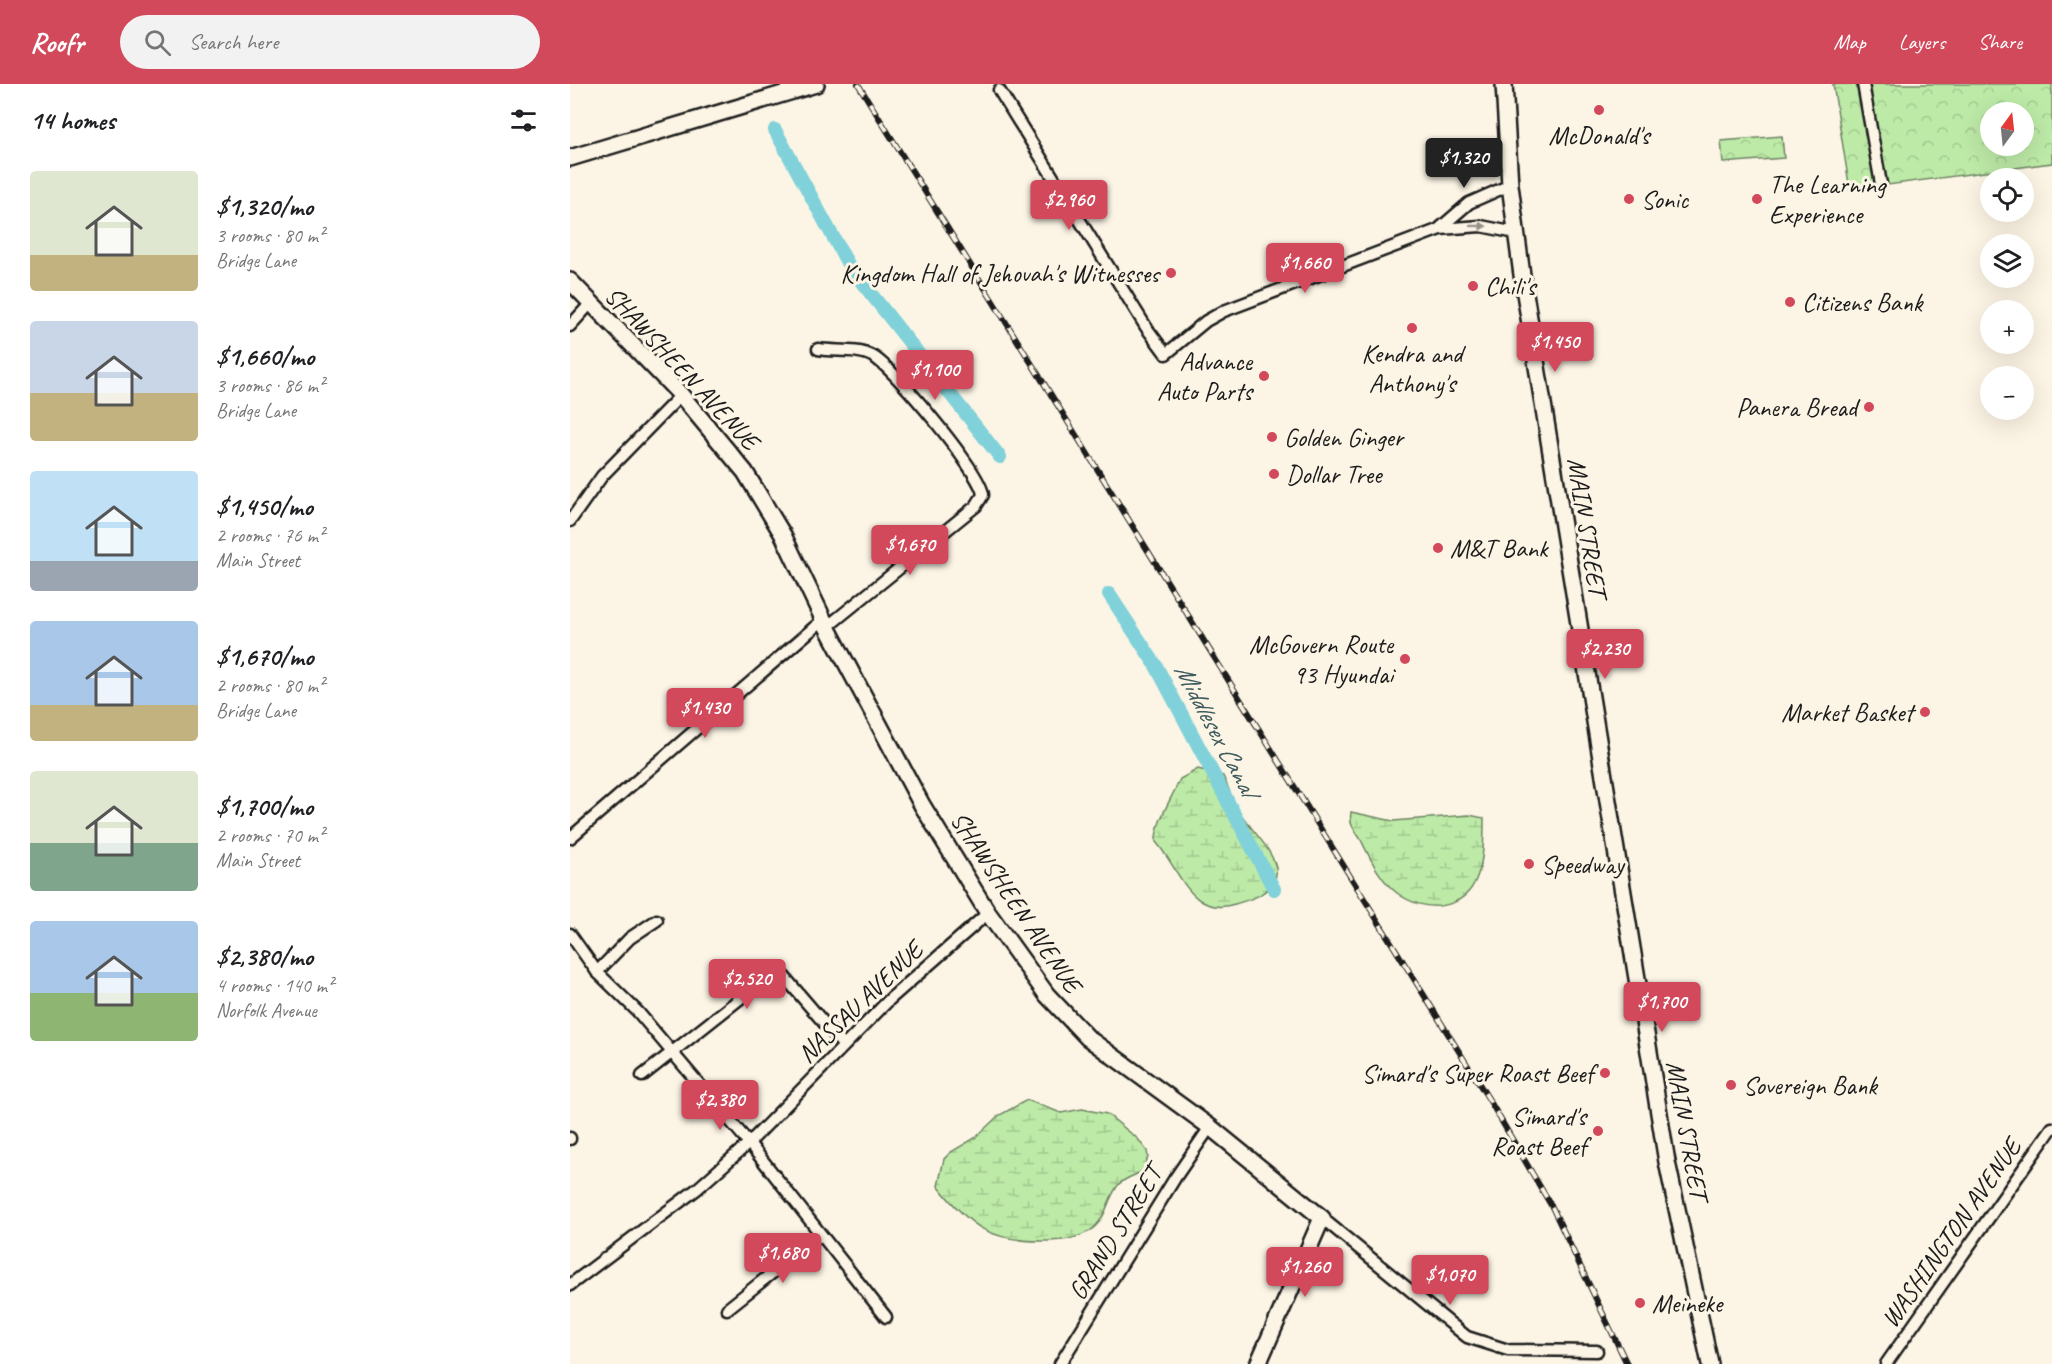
<!DOCTYPE html>
<html lang="en">
<head>
<meta charset="utf-8">
<style>
	body { margin:0; font-family:Caveat,sans-serif; background:#f2f2f2; color:#202124; height:100vh; display:flex; flex-direction:column; font-size:22px; white-space:nowrap }
	* { box-sizing:border-box; margin:0 }
	p { font-size:20px; color:#757577 }
	.icon { flex:none; width:33px; height:33px; fill:none; stroke:currentColor; stroke-width:2; stroke-linecap:round; stroke-linejoin:round }
	.map { position:relative; flex:1; overflow:hidden }
	.details { display:flex; flex-direction:column; background:#fff; width:570px }
	.details>* { flex:none }
	.needle { width:39px; rotate:15deg }
	.tools { position:absolute; left:1410px; top:18px; display:grid; gap:12px }
	.tools a { display:grid; place-items:center; width:54px; height:54px; border-radius:50%; background:#fff; box-shadow:0 6px 24px #0002; font-size:30px }
	.price { position:absolute; translate:-50% -51px; padding:0 14px; border-radius:6px; background:#d1495b; color:#fff; font-size:20px; line-height:39px; filter:drop-shadow(0 2px 3px #0008) }
	.price::after { content:''; position:absolute; left:50%; top:36px; width:18px; height:14px; margin-left:-9px; background:inherit; clip-path:polygon(0 0,100% 0,50% 100%) }
	.price.current { background:#222; color:#fff }
	ul { padding:0; list-style:none }
	li { display:flex; align-items:center; gap:18px; height:150px; padding:0 30px }
	li span { display:grid; place-items:center; flex:none; width:168px; height:120px; border-radius:6px; color:#555 }
	li>.icon { margin-inline-start:auto }
	span .icon { width:72px; height:72px; fill:#fffc; stroke-width:1 }
	li b { font-size:26px }
	h2 { display:flex; justify-content:space-between; align-items:center; height:72px; padding:0 30px; font-size:26px }
	header { display:flex; align-items:center; gap:36px; box-sizing:border-box; height:84px; padding:0 30px; background:#d1495b; color:#fff }
	header strong { font-size:28px }
	nav { display:flex; gap:33px; margin-inline-start:auto; font-size:21px }
	.search { width:420px; height:54px; background:#f2f2f2; display:flex; align-items:center; gap:15px; box-sizing:border-box; padding:0 21px; border-radius:33px; color:#757577; font-size:22px }
	main { display:flex; flex:1; min-height:0 }
	.map>svg:first-child { display:block }
	.wetland { fill:url(#wetland-marsh); stroke:#6c8362; stroke-width:1.5 }
	.park { fill:url(#park-crowns); stroke:#6c8362; stroke-width:1.5; fill-rule:evenodd }
	.lines { fill:none; stroke-linecap:round; stroke-linejoin:round }
	.canal { stroke:#80d1d9; stroke-width:14 }
	.street-casing { stroke:#1c1c1c; stroke-width:15 }
	.secondary-casing { stroke:#1c1c1c; stroke-width:20 }
	.street { stroke:#fcf5e5; stroke-width:10 }
	.secondary { stroke:#fcf5e5; stroke-width:15 }
	.rail-casing { stroke:#1c1c1c; stroke-width:6 }
	.rail { stroke:#fcf5e5; stroke-width:4; stroke-dasharray:11; stroke-linecap:butt }
	.oneway { fill:#97938b }
	.poi-dot { fill:#d1495b; stroke:#fcf5e5; stroke-width:2 }
	.labels { text-anchor:middle; dominant-baseline:central; stroke-width:6; stroke-linejoin:round; paint-order:stroke }
	.poi-label { font-size:26px; fill:#1c1c1c; stroke:#fcf5e5; text-anchor:start }
	.street-label { font-size:26px; fill:#1c1c1c; stroke:#fcf5e5 }
	.water-label { font-size:27px; font-style:italic; fill:#3f5b5e; stroke:#fcf5e5 }
</style>
</head>
<body>
<header>
<strong>Roofr</strong>
<div class="search"><svg class="icon" aria-label="search" viewBox="0 0 24 24"><circle cx="10" cy="10" r="6"/><path d="M15 15l6 6"/></svg>Search here</div>
<nav><a>Map</a><a>Layers</a><a>Share</a></nav>
</header>
<main>
<section class="details">
<h2>14 homes<svg class="icon" aria-label="filters" viewBox="0 0 24 24"><path d="M4 7h16M4 17h16"/><circle cx="9" cy="7" r="2"/><circle cx="15" cy="17" r="2"/></svg></h2>
<ul>
<li><span style="background:linear-gradient(#dfe7d0 70%,#c2b280 0)"><svg class="icon" aria-label="home" viewBox="0 0 24 24"><path d="M3 11l9-7 9 7M6 9v11h12V9"/></svg></span><div><b>$1,320/mo</b><p>3 rooms · 80 m²</p><p>Bridge Lane</p></div></li>
<li><span style="background:linear-gradient(#c9d6e8 60%,#c2b280 0)"><svg class="icon" aria-label="home" viewBox="0 0 24 24"><path d="M3 11l9-7 9 7M6 9v11h12V9"/></svg></span><div><b>$1,660/mo</b><p>3 rooms · 86 m²</p><p>Bridge Lane</p></div></li>
<li><span style="background:linear-gradient(#bfe0f5 75%,#9aa5b1 0)"><svg class="icon" aria-label="home" viewBox="0 0 24 24"><path d="M3 11l9-7 9 7M6 9v11h12V9"/></svg></span><div><b>$1,450/mo</b><p>2 rooms · 76 m²</p><p>Main Street</p></div></li>
<li><span style="background:linear-gradient(#a9c7e8 70%,#c2b280 0)"><svg class="icon" aria-label="home" viewBox="0 0 24 24"><path d="M3 11l9-7 9 7M6 9v11h12V9"/></svg></span><div><b>$1,670/mo</b><p>2 rooms · 80 m²</p><p>Bridge Lane</p></div></li>
<li><span style="background:linear-gradient(#dfe7d0 60%,#7fa58c 0)"><svg class="icon" aria-label="home" viewBox="0 0 24 24"><path d="M3 11l9-7 9 7M6 9v11h12V9"/></svg></span><div><b>$1,700/mo</b><p>2 rooms · 70 m²</p><p>Main Street</p></div></li>
<li><span style="background:linear-gradient(#a9c7e8 60%,#8fb573 0)"><svg class="icon" aria-label="home" viewBox="0 0 24 24"><path d="M3 11l9-7 9 7M6 9v11h12V9"/></svg></span><div><b>$2,380/mo</b><p>4 rooms · 140 m²</p><p>Norfolk Avenue</p></div></li>
</ul>
</section>
<div class="map">
<svg width="1482" height="1280" viewBox="0 0 1482 1280">
	<defs>
		<pattern id="wetland-marsh" width="20" height="14" patternUnits="userSpaceOnUse" patternTransform="scale(1.5)"><rect width="20" height="14" fill="#bdeaa7"/><path d="M1 5h8M5 5V1M11 12h8M15 12V8" fill="none" stroke="#a2c88f"/></pattern>
		<pattern id="park-crowns" width="20" height="18" patternUnits="userSpaceOnUse" patternTransform="scale(1.5)"><rect width="20" height="18" fill="#bdeaa7"/><path d="M2 6a3 3 0 1 1 6 0M12 15a3 3 0 1 1 6 0" fill="none" stroke="#a2c88f"/></pattern>
	</defs>
	<rect width="100%" height="100%" fill="#fcf5e5"/>
	<filter id="ink" filterUnits="userSpaceOnUse"><feTurbulence type="fractalNoise" baseFrequency=".0167" numOctaves="2"/><feDisplacementMap in="SourceGraphic" scale="12" xChannelSelector="R" yChannelSelector="G"/><feConvolveMatrix kernelMatrix="1 2 1 2 8 2 1 2 1" color-interpolation-filters="sRGB"/></filter>
	<g filter="url(#ink)">
		<g class="wetland">
			<path d="M 628,685 L 653,692 C 659,704 663,719 671,730 C 682,747 701,763 706,784 C 708,795 700,804 691,810 C 684,815 674,817 665,820 C 620,834 610,785 586,758 C 585,739 602,714 610,695 Z"/>
			<path d="M 781,728 L 823,737 L 899,731 L 914,734 C 914,752 914,776 907,793 C 894,828 853,829 827,809 C 810,796 800,774 791,756 C 784,744 779,742 781,728 Z"/>
			<path d="M 457,1016 L 491,1029 L 512,1025 L 537,1030 L 568,1055 L 577,1067 L 578,1073 L 573,1087 C 566,1091 555,1094 549,1100 C 537,1114 537,1135 521,1146 C 506,1156 489,1157 472,1157 C 420,1157 400,1143 368,1102 L 374,1075 L 381,1068 L 405,1054 L 428,1032 Z"/>
		</g>
		<g class="park">
			<path d="M 1263,0 L 1482,0 L 1482,79 L 1280,106 ZM 1420,28 L 1454,28 L 1454,62 L 1420,62 Z"/>
			<path d="M 1212,52 L 1214,74 L 1153,79 L 1151,57 Z"/>
		</g>
		<g class="lines">
			<g class="canal">
				<path d="M 205,46 L 279,182 L 430,373"/>
				<path d="M 539,510 L 585,580 L 704,805"/>
			</g>
			<defs>
				<g id="street">
					<path d="M 1293,0 L 1311,100"/>
					<path d="M 429,6 L 576,243 L 596,270 L 636,237 L 654,227 L 870,145 L 911,142 L 946,149"/>
					<path d="M 870,144 L 899,119 L 940,101"/>
					<path d="M 0,242 L 20,220"/>
					<path d="M 248,265 C 265,268 287,264 302,272 C 323,282 412,390 413,411 L 406,422 L 257,543"/>
					<path d="M 0,437 L 32,392 L 111,311"/>
					<path d="M 0,754 L 254,535"/>
					<path d="M 0,850 L 27,888 L 68,928 L 179,1059 L 316,1233"/>
					<path d="M 27,888 L 60,854 L 87,836"/>
					<path d="M 72,992 L 205,887 L 212,890 L 273,961"/>
					<path d="M 0,1055 L 0,1054"/>
					<path d="M 752,1134 L 897,1253 L 938,1266 L 1027,1267"/>
					<path d="M 0,1201 L 127,1105 L 179,1059 L 320,915 L 418,829"/>
					<path d="M 157,1225 L 250,1151"/>
					<path d="M 490,1280 L 605,1094 L 640,1043"/>
					<path d="M 1316,1280 L 1482,1044"/>
				</g>
				<g id="secondary">
					<path d="M 934,0 L 940,101 L 952,191 L 1097,1078 L 1140,1280"/>
					<path d="M 0,74 L 246,0"/>
					<path d="M 0,197 L 111,311 L 175,388 L 213,451 L 257,543 L 352,721 L 418,829 L 477,911 L 518,954 L 640,1043 L 752,1134 L 688,1280"/>
				</g>
			</defs>
			<use href="#street" class="street-casing"/>
			<use href="#secondary" class="secondary-casing"/>
			<use href="#street" class="street"/>
			<use href="#secondary" class="secondary"/>
			<defs>
				<path id="rail" d="M 288,0 L 921,1019 L 982,1123 L 1057,1280"/>
			</defs>
			<use href="#rail" class="rail-casing"/>
			<use href="#rail" class="rail"/>
		</g>
		<defs><path id="oneway-solid" d="M-6-.8H1V-3.2L6.5 0L1 3.2V.8H-6Z" transform="scale(1.5)"/></defs>
		<use class="oneway" href="#oneway-solid" transform="translate(908 142) rotate(1)"/>
	</g>
	<g class="poi-dot">
		<circle cx="1029" cy="26" r="6"/>
		<circle cx="1059" cy="115" r="6"/>
		<circle cx="1187" cy="115" r="6"/>
		<circle cx="601" cy="189" r="6"/>
		<circle cx="903" cy="202" r="6"/>
		<circle cx="1220" cy="218" r="6"/>
		<circle cx="842" cy="244" r="6"/>
		<circle cx="694" cy="292" r="6"/>
		<circle cx="1299" cy="323" r="6"/>
		<circle cx="702" cy="353" r="6"/>
		<circle cx="704" cy="390" r="6"/>
		<circle cx="868" cy="464" r="6"/>
		<circle cx="835" cy="575" r="6"/>
		<circle cx="1355" cy="628" r="6"/>
		<circle cx="959" cy="780" r="6"/>
		<circle cx="1035" cy="989" r="6"/>
		<circle cx="1161" cy="1001" r="6"/>
		<circle cx="1028" cy="1047" r="6"/>
		<circle cx="1070" cy="1219" r="6"/>
	</g>
	<g class="labels">
		<g class="poi-label">
			<text x="1029" y="51" text-anchor="middle">McDonald's</text>
			<text x="1199" y="100">The Learning<tspan x="1199" dy="30">Experience</tspan></text>
			<text x="1071" y="115">Sonic</text>
			<text x="589" y="189" text-anchor="end">Kingdom Hall of Jehovah's Witnesses</text>
			<text x="915" y="202">Chili's</text>
			<text x="1232" y="218">Citizens Bank</text>
			<text x="842" y="269" text-anchor="middle">Kendra and<tspan x="842" dy="30">Anthony's</tspan></text>
			<text x="682" y="277" text-anchor="end">Advance<tspan x="682" dy="30">Auto Parts</tspan></text>
			<text x="1287" y="323" text-anchor="end">Panera Bread</text>
			<text x="714" y="353">Golden Ginger</text>
			<text x="716" y="390">Dollar Tree</text>
			<text x="880" y="464">M&amp;T Bank</text>
			<text x="823" y="560" text-anchor="end">McGovern Route<tspan x="823" dy="30">93 Hyundai</tspan></text>
			<text x="1343" y="628" text-anchor="end">Market Basket</text>
			<text x="971" y="780">Speedway</text>
			<text x="1023" y="989" text-anchor="end">Simard's Super Roast Beef</text>
			<text x="1173" y="1001">Sovereign Bank</text>
			<text x="1016" y="1032" text-anchor="end">Simard's<tspan x="1016" dy="30">Roast Beef</tspan></text>
			<text x="1082" y="1219">Meineke</text>
		</g>
		<g class="street-label">
			<text transform="translate(112 284) rotate(47)">SHAWSHEEN AVENUE</text>
			<text transform="translate(1017 443) rotate(81)">MAIN STREET</text>
			<text transform="translate(446 818) rotate(56)">SHAWSHEEN AVENUE</text>
			<text transform="translate(290 918) rotate(-44)">NASSAU AVENUE</text>
			<text transform="translate(1117 1046) rotate(80)">MAIN STREET</text>
			<text transform="translate(545 1149) rotate(-58)">GRAND STREET</text>
			<text transform="translate(1381 1149) rotate(-55)">WASHINGTON AVENUE</text>
		</g>
		<g class="water-label">
			<text transform="translate(646 645) rotate(62)">Middlesex Canal</text>
		</g>
	</g>
</svg>
<div class="tools">
<a><svg class="needle" viewBox="-14 -14 28 28"><path d="M0-13l5 13h-10z" fill="#e53935"/><path d="M0 13l5-13h-10z" fill="#757577"/></svg></a>
<a><svg class="icon" aria-label="locate" viewBox="0 0 24 24"><circle cx="12" cy="12" r="6"/><path d="M12 2v4M12 18v4M2 12h4M18 12h4"/></svg></a>
<a><svg class="icon" aria-label="layers" viewBox="0 0 24 24"><path d="M12 4l9 5-9 5-9-5zM3 14l9 5 9-5"/></svg></a>
<a>+</a>
<a>−</a>
</div>
<b class="price current" style="left:894px;top:105px">$1,320</b>
<b class="price" style="left:499px;top:147px">$2,960</b>
<b class="price" style="left:735px;top:210px">$1,660</b>
<b class="price" style="left:985px;top:289px">$1,450</b>
<b class="price" style="left:365px;top:317px">$1,100</b>
<b class="price" style="left:340px;top:492px">$1,670</b>
<b class="price" style="left:1035px;top:596px">$2,230</b>
<b class="price" style="left:135px;top:655px">$1,430</b>
<b class="price" style="left:177px;top:926px">$2,520</b>
<b class="price" style="left:1092px;top:949px">$1,700</b>
<b class="price" style="left:150px;top:1047px">$2,380</b>
<b class="price" style="left:213px;top:1200px">$1,680</b>
<b class="price" style="left:735px;top:1214px">$1,260</b>
<b class="price" style="left:880px;top:1222px">$1,070</b>
</div>
</main>
</body>
</html>
